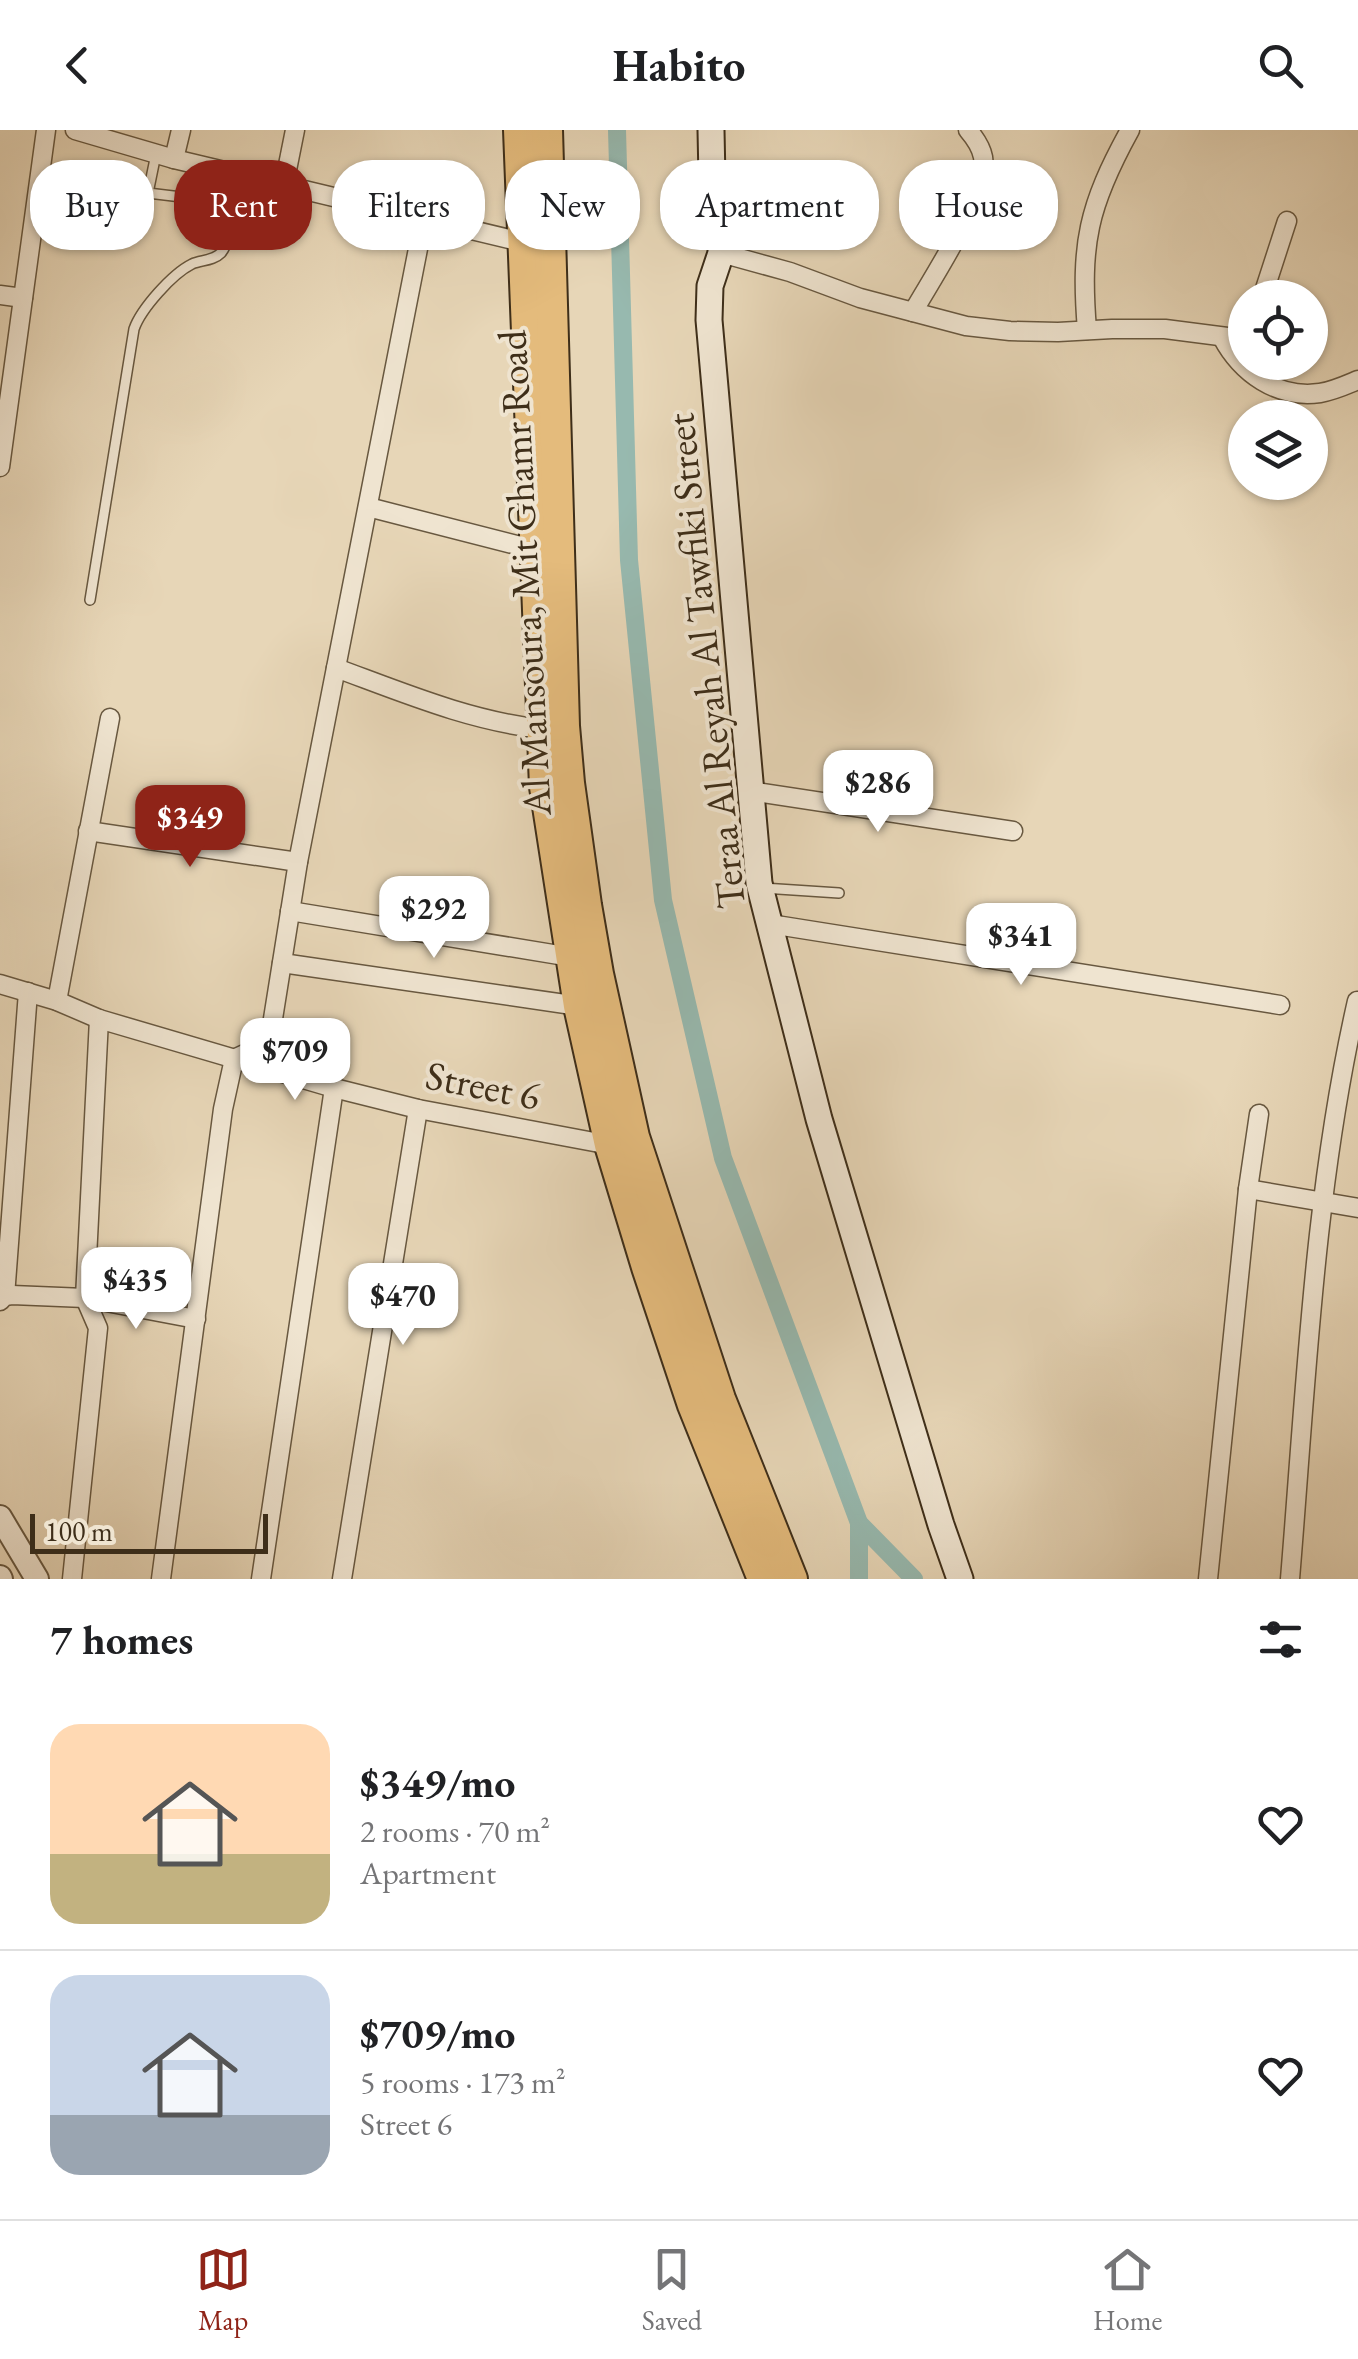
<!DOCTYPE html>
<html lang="en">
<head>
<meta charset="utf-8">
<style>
	body { margin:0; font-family:"EB Garamond",serif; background:#f6f6f6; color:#202124; height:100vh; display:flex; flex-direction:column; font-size:38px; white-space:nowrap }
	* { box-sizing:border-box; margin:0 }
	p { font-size:32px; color:#757577 }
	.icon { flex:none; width:55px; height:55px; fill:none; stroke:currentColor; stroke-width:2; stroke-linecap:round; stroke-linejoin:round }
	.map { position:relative; height:1449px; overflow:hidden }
	.panel { display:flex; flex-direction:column; background:#fff; flex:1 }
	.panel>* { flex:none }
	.hud { position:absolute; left:30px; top:30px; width:1300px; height:90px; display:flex; gap:20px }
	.buttons { position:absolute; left:1228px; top:150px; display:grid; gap:20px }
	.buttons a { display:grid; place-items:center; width:100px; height:100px; border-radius:50%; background:#fff; box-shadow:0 2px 8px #0004; font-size:50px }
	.scale { position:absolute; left:30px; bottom:25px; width:238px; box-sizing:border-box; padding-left:10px; border:5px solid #3e2e19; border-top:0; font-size:28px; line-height:35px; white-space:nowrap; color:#3e2e19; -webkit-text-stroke:8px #efe4d0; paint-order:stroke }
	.price { position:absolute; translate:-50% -85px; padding:0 22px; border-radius:20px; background:#fff; color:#222; font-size:32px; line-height:65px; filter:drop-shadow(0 2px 5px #0008) }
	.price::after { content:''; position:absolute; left:50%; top:60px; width:30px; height:22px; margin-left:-15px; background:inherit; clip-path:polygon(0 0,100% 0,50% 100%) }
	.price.current { background:#8f2418; color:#fff }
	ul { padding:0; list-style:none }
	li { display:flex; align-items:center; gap:30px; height:250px; padding:0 50px }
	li+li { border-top:2px solid #e0e0e0 }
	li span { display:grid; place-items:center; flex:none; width:280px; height:200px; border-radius:30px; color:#555 }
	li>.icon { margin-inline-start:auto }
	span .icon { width:120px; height:120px; fill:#fffc; stroke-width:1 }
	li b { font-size:42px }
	h2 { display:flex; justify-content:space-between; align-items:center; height:120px; padding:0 50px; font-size:42px }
	.chip { padding:0 35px; border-radius:40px; background:#fff; box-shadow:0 2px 8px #0004; font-size:35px; line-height:90px }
	.chip.current { background:#8f2418; color:#fff }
	header { display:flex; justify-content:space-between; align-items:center; height:130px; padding:0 50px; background:#fff; font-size:45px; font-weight:700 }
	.tab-bar { display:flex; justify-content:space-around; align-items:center; height:140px; border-top:2px solid #e0e0e0; background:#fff; font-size:28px; color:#757577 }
	.tab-bar a { display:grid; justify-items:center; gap:5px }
	.tab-bar .current { color:#8f2418 }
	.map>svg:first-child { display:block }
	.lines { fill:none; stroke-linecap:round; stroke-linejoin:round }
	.canal { stroke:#97b9af; stroke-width:18 }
	.service-casing { stroke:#685840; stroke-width:12 }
	.minor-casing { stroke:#685840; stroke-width:21 }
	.tertiary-casing { stroke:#685840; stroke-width:26 }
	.secondary-casing { stroke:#3e2e19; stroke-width:29 }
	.trunk-casing { stroke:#3e2e19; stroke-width:34 }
	.service { stroke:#efe4d0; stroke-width:9 }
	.minor { stroke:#efe4d0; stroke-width:18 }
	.tertiary { stroke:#efe4d0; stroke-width:22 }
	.secondary { stroke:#efe4d0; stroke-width:25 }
	.trunk { stroke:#e4bb7c; stroke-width:30 }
	.labels { text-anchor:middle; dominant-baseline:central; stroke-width:8; stroke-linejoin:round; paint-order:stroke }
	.street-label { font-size:40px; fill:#3e2e19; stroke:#efe4d0 }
</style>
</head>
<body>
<header><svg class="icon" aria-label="back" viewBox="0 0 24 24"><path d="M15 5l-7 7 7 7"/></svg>Habito<svg class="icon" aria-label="search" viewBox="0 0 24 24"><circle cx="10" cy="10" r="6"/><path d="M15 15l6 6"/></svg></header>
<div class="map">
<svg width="1358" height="1449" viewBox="0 0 1358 1449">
	<rect width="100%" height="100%" fill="#e7d6b7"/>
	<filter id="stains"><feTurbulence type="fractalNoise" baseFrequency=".002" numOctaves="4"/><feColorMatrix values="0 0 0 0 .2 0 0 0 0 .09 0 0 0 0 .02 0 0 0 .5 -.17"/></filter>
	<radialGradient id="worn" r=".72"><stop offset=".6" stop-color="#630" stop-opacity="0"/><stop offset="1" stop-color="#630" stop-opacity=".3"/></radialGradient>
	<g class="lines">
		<g class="canal">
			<path d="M 617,0 L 629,430 L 663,770 L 723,1028 L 859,1393 L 859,1449"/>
			<path d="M 859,1393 L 914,1449"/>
		</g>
		<defs>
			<g id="service">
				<path d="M 148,63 L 156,24"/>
				<path d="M 90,470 L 134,199 C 141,179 172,144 192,134 C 201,130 213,131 221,123 C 229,113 230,97 232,85 L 230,80 L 223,72 L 98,57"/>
				<path d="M 763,758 L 839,763"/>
			</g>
			<g id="minor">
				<path d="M 75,0 L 174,29 L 522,112"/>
				<path d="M 174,29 L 181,0"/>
				<path d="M 284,55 L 295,0"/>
				<path d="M 721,123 L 790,142 L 860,168 L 966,196 L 1010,201 L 1058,202 L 1112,199 L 1165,199 L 1235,208 L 1245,201"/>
				<path d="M 0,165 L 23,168"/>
				<path d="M 1262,168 L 1287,91"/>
				<path d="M 913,182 C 932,148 989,64 983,27 C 981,17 974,7 968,0"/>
				<path d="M 1087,200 C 1080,114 1088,76 1130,0"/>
				<path d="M 1222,207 C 1241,243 1277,269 1320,263 C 1333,261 1346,255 1358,250"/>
				<path d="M 0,337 L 46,0"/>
				<path d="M 368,377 L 536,420"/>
				<path d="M 336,538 C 404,563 470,591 542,599"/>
				<path d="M 750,661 L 1013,701"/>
				<path d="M 88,701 L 298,732"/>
				<path d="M 290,781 L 571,827"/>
				<path d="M 770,794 L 1280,875"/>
				<path d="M 282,833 L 579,876"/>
				<path d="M 0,854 L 57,871 L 99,889 L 334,958 L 418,979 L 610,1015"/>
				<path d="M 57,871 L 110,588"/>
				<path d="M 1248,1059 L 1358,1078"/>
				<path d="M 5,1166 L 28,862"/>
				<path d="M 0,1171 L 5,1166 L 12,1165 L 85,1168 L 196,1189"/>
				<path d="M 72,1449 L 98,1198 L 85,1168 L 99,889"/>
				<path d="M 161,1449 L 223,979 L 234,929 L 266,914 L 272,895 L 298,732 L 424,88"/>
				<path d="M 261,1449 L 334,958"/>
				<path d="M 342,1449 L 418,979"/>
				<path d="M 1208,1449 L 1248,1059 L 1259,984"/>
				<path d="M 1290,1449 C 1306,1256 1314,1060 1357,871"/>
			</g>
			<g id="tertiary">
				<path d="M 0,1387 L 37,1449"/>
				<path d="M 0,1447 L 1,1449"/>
			</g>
			<path id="secondary" d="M 711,0 L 712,49 L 721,98 L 721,123 L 710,156 L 709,190 L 759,753 L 819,989 L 941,1395 L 960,1449"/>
			<g id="trunk">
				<path d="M 519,0 L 545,657 L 579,876 L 610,1015 L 647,1137 L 693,1275 L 763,1449"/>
				<path d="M 547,0 L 564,596 L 569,653 L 586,775 L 598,844 L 634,1007 L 720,1269 L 792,1449"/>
			</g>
		</defs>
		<use href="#service" class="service-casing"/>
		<use href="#minor" class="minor-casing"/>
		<use href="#tertiary" class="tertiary-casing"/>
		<use href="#secondary" class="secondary-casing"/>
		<use href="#trunk" class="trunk-casing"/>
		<use href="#service" class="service"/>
		<use href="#minor" class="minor"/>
		<use href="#tertiary" class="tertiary"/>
		<use href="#secondary" class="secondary"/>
		<use href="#trunk" class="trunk"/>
	</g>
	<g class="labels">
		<g class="street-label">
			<text transform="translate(524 443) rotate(-93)">Al Mansoura, Mit Ghamr Road</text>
			<text transform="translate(705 531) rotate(-96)">Teraa Al Reyah Al Tawfiki Street</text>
			<text transform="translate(483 955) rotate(11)">Street 6</text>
		</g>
	</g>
	<rect width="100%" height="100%" filter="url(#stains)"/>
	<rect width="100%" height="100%" fill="url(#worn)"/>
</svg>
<div class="buttons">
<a><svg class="icon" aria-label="locate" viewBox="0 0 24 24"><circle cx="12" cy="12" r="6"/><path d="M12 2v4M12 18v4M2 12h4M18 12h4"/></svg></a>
<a><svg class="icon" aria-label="layers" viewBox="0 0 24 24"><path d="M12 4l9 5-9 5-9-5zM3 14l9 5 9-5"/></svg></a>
</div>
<div class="scale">100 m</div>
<b class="price" style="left:878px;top:705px">$286</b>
<b class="price current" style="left:190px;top:740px">$349</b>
<b class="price" style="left:434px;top:831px">$292</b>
<b class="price" style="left:1021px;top:858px">$341</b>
<b class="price" style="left:295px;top:973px">$709</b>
<b class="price" style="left:136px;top:1202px">$435</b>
<b class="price" style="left:403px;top:1218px">$470</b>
<div class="hud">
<a class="chip">Buy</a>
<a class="chip current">Rent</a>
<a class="chip">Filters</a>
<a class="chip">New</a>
<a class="chip">Apartment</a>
<a class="chip">House</a>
</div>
</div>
<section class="panel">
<h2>7 homes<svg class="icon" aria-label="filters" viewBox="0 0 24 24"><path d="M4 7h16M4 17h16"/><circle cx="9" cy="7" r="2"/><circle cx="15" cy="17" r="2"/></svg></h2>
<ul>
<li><span style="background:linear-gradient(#ffd9b3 65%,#c2b280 0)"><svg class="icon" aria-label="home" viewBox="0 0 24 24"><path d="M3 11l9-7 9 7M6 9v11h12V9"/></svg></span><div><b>$349/mo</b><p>2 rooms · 70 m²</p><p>Apartment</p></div><svg class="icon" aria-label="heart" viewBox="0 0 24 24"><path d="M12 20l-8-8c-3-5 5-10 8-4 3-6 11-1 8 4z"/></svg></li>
<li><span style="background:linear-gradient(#c9d6e8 70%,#9aa5b1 0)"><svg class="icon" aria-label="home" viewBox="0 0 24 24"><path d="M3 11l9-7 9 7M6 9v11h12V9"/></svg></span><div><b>$709/mo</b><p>5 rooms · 173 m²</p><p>Street 6</p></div><svg class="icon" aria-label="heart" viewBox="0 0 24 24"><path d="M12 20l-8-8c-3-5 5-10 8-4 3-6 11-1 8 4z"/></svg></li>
</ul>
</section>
<nav class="tab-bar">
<a class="current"><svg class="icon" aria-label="map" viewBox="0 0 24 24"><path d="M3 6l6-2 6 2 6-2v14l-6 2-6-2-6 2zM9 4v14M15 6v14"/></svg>Map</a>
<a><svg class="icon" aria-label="saved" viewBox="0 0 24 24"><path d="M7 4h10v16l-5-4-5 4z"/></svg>Saved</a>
<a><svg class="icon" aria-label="home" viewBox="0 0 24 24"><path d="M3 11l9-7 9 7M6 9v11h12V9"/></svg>Home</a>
</nav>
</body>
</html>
